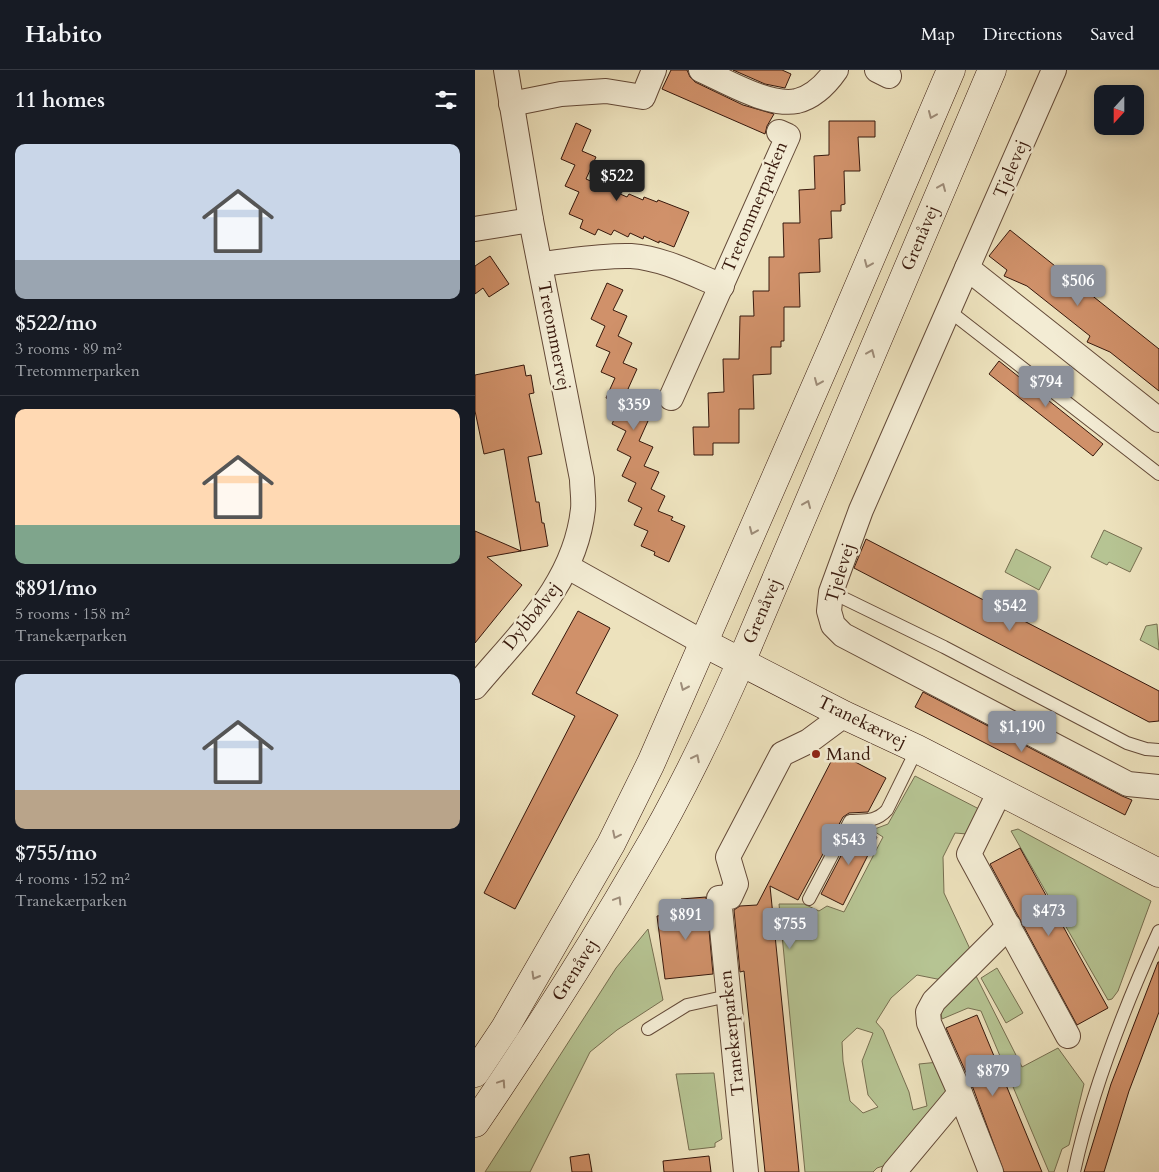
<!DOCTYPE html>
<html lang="en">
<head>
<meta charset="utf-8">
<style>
	body { margin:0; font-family:Cardo,serif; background:#242831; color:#f1f3f6; height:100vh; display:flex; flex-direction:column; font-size:19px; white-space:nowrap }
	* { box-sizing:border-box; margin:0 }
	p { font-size:16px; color:#9ea1a6 }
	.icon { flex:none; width:28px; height:28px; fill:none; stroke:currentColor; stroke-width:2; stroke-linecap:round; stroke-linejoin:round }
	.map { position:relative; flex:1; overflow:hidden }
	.details { display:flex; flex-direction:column; background:#171b24; width:475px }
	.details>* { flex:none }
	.needle { width:32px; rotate:201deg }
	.buttons { position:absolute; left:619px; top:15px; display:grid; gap:10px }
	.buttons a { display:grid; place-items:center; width:50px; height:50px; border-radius:10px; background:#171b24; box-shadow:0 2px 12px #0003; font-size:25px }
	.price { position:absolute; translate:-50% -42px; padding:0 11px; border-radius:5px; background:#8c9099; color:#fff; font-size:16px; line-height:32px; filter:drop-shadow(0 1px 2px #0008) }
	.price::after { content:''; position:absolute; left:50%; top:30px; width:15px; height:11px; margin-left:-8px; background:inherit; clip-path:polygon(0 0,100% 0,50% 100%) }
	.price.active { background:#222; color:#fff }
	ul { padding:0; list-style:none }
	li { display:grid; align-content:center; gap:10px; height:265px; padding:0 15px }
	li+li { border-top:1px solid #363941 }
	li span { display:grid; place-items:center; height:155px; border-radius:10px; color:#555 }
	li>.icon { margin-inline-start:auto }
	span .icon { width:90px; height:90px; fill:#fffc; stroke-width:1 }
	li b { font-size:21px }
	h2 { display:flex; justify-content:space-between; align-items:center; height:60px; padding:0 15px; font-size:21px }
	header { display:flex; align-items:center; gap:30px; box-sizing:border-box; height:70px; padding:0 25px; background:#171b24; border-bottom:1px solid #363941 }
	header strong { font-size:24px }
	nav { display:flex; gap:28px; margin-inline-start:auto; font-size:18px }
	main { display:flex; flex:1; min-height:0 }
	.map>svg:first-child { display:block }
	.green { fill:#b6c493; stroke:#766e50; fill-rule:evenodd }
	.building { fill:#d0916a; stroke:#37180c }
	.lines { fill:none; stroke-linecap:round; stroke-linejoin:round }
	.lane-casing { stroke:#644a38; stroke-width:14 }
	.street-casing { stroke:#644a38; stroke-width:26 }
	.secondary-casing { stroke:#37180c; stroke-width:29 }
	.lane { stroke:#f3ecd4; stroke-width:12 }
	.street { stroke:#f3ecd4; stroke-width:24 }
	.secondary { stroke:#f3ecd4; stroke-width:28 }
	.oneway { stroke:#9e8d7a }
	.poi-dot { fill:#8f2418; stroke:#f3ecd4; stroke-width:2 }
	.labels { text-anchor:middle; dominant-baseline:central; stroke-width:5; stroke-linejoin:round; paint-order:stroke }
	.street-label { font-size:18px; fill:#37180c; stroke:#f3ecd4 }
	.poi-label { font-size:18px; fill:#37180c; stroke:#f3ecd4; text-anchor:start }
</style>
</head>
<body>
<header>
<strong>Habito</strong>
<nav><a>Map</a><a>Directions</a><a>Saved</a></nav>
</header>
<main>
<section class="details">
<h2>11 homes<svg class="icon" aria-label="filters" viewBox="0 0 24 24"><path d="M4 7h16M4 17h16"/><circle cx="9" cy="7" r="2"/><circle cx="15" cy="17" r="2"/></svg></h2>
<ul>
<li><span style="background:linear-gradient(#c9d6e8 75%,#9aa5b1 0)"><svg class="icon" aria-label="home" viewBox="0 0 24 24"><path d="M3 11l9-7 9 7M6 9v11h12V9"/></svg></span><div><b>$522/mo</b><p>3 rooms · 89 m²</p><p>Tretommerparken</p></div></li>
<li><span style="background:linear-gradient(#ffd9b3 75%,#7fa58c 0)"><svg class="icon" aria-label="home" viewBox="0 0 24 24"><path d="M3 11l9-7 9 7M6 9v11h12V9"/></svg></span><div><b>$891/mo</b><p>5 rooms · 158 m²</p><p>Tranekærparken</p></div></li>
<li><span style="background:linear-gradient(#c9d6e8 75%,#b9a48a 0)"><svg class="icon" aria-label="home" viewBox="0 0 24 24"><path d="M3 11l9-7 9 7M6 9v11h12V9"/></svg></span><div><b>$755/mo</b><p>4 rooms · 152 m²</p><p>Tranekærparken</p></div></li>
</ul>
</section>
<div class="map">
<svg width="684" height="1102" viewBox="0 0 684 1102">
	<rect width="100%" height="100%" fill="#ede2bd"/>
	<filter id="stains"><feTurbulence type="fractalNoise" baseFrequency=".004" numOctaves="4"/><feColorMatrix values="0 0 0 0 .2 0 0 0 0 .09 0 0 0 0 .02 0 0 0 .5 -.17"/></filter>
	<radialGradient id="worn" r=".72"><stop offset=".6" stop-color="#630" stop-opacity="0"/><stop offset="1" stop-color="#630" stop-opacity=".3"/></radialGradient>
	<g class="green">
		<path d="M 629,460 L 667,478 L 655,502 L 634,492 L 632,495 L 616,487 Z"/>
		<path d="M 541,479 L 576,497 L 564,520 L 530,502 Z"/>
		<path d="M 682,554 L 684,580 L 665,570 L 671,556 Z"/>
		<path d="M 440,706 L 506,740 L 492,764 L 480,763 L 468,787 L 469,823 L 495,879 L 467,910 L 442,905 L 416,928 L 401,952 L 408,960 L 434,1022 L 438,1040 L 452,1036 L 444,994 L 464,992 L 475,1018 L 411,1095 L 402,1098 L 398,1102 L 330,1102 L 304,834 L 329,834 L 344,841 L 352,836 L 369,842 L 408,767 L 397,760 L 413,754 ZM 382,958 L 398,963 L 387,991 L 393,1025 L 403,1037 L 388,1043 L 375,1031 L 368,991 L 367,972 Z"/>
		<path d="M 543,759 L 676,831 L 643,921 L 637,929 L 633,930 L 536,761 Z"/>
		<path d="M 173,859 L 188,930 L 142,960 L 115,982 L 55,1102 L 10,1102 L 141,898 Z"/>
		<path d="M 522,898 L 548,943 L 531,953 L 506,908 Z"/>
		<path d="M 500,904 L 547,997 L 583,978 L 609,1014 L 594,1075 L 587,1079 L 579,1102 L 574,1102 L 506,941 L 493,938 L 467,949 L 465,938 Z"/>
		<path d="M 239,1003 L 247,1069 L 240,1073 L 240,1077 L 214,1080 L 201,1004 Z"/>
	</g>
	<g class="building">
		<path d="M 196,0 L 212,0 L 215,7 L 220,12 L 268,35 L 299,44 L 292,56 L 290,64 L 187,19 Z"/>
		<path d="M 258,0 L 307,0 L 316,4 L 310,18 L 290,14 Z"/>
		<path d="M 354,51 L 400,51 L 400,67 L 383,67 L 385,101 L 369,101 L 370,134 L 366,135 L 366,141 L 356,141 L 357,168 L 344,169 L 345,202 L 324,203 L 325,237 L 309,237 L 309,271 L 306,271 L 306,277 L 296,277 L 296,304 L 278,305 L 279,339 L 264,339 L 264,373 L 238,373 L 238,385 L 219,385 L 218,357 L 234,357 L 233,323 L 249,322 L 248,289 L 264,289 L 265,246 L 279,246 L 278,221 L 294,221 L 294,187 L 309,187 L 308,153 L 325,153 L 324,120 L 340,119 L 339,86 L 354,85 Z"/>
		<path d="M 101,53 L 116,60 L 107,81 L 121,87 L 111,109 L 152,127 L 154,124 L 168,130 L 169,127 L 182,132 L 183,130 L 214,142 L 199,177 L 184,171 L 184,173 L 169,166 L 168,169 L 155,163 L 153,167 L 139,160 L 136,165 L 123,159 L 120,165 L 105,158 L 108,150 L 94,144 L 104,122 L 90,116 L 100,95 L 86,89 Z"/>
		<path d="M 535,160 L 684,279 L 684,321 L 635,282 L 612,272 L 615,266 L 552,216 L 529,206 L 532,200 L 514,186 Z"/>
		<path d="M 15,186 L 34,214 L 14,227 L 8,218 L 0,224 L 0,196 Z"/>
		<path d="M 132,213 L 148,220 L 138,240 L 152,246 L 143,266 L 157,273 L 148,293 L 162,299 L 153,319 L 168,325 L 159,345 L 173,351 L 164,371 L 178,377 L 169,396 L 184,402 L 176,419 L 190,426 L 183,441 L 198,447 L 196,450 L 210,456 L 194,492 L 179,485 L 180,482 L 166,476 L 173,461 L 159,455 L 167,438 L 153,431 L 161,413 L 147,406 L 156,387 L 142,380 L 151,361 L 137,354 L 146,334 L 131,328 L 140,308 L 126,302 L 135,282 L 121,276 L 130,256 L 116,249 Z"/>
		<path d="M 524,291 L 628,374 L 618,386 L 514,304 Z"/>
		<path d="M 49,295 L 51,306 L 56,305 L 59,323 L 54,324 L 67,384 L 53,387 L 61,432 L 64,432 L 67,453 L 69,453 L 73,476 L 46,481 L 29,379 L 9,384 L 0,341 L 0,305 Z"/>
		<path d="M 0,461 L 46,481 L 12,487 L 47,515 L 0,573 Z"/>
		<path d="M 391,469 L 684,621 L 684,651 L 674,652 L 379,498 Z"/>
		<path d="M 103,541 L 135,558 L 101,623 L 143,645 L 40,839 L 9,823 L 100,646 L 57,624 Z"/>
		<path d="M 448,622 L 647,726 L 657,730 L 650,745 L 440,637 Z"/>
		<path d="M 361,682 L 411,708 L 393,742 L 374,743 L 368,747 L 323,830 L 295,816 L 324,1102 L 290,1102 L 269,901 L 265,902 L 259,840 L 265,836 L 282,835 Z"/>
		<path d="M 380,759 L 386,759 L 402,767 L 368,835 L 346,824 Z"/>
		<path d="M 545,778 L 633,938 L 602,955 L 515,794 Z"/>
		<path d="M 231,827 L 238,904 L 190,909 L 182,846 L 208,843 L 206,829 Z"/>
		<path d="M 683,892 L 684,892 L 684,942 L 654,1021 L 629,1102 L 609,1102 L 636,1014 Z"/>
		<path d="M 502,945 L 536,1027 L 567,1102 L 529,1102 L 498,1018 L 471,958 Z"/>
		<path d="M 114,1084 L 117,1102 L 97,1102 L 95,1087 Z"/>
		<path d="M 234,1086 L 236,1102 L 189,1102 L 188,1091 Z"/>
	</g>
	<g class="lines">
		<defs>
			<g id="lane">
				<path d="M 473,240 L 684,404"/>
				<path d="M 356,522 L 469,577 L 652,673 L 671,679 L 684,680"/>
				<path d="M 334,829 L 375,751 C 390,750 401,752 412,740 L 442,679"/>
				<path d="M 173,959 L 212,935 L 253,926"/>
				<path d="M 599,1102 C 617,1019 649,938 684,861"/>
			</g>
			<g id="street">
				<path d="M 226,0 C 251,11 294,37 322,31 C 338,27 352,13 361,0"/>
				<path d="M 402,0 L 414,6"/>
				<path d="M 36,34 L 86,24 L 131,21 L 168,27 L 179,0"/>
				<path d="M 0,159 L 56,150"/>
				<path d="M 65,194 C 95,191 125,185 156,186 C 187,188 218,204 247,216"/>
				<path d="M 492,198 L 579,0"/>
				<path d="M 196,328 L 313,66 L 304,62"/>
				<path d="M 684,350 L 492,198 L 386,440 L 356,522 L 354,541 L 358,555 L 368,565 L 653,714 L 684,717"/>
				<path d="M 93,497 L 229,573"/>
				<path d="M 0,617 C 45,563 100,514 108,439 C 109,429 107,418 107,409 L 56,150 L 31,0"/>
				<path d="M 525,721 L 494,784 L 593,966"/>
				<path d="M 271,1102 L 244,828 L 255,827 L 261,814 L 253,787 L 307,684 L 334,671 L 369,645"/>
				<path d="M 419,1102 L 485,1023"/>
				<path d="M 516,1102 L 485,1023 L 454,953 L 453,942 L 459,931 L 534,856"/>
			</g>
			<g id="secondary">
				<path d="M 229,573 L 369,645 L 442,679 L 684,803"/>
				<path d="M 0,1003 L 30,958 L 136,774 L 176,693 L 362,267 L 476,0"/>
				<path d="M 0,1053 C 58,968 114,881 166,791 C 204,727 236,660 266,592 L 517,0"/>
			</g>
		</defs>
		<use href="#lane" class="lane-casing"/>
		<use href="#street" class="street-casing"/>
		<use href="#secondary" class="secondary-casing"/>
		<use href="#lane" class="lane"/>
		<use href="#street" class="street"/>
		<use href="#secondary" class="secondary"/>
	</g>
	<defs><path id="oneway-chevron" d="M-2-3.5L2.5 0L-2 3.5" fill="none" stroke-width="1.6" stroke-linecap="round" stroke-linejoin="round" transform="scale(1.25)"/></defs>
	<g class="oneway">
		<use href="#oneway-chevron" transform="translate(457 45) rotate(113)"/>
		<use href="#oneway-chevron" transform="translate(467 117) rotate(-67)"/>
		<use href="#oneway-chevron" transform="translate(393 194) rotate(113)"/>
		<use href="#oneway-chevron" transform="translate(396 283) rotate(-67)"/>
		<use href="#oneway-chevron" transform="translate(343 312) rotate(113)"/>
		<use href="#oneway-chevron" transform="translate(332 434) rotate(-67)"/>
		<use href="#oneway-chevron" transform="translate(278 461) rotate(113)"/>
		<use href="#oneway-chevron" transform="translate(209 617) rotate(114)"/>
		<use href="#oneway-chevron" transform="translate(221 688) rotate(-63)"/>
		<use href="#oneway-chevron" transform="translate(141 765) rotate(116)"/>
		<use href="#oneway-chevron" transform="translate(143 830) rotate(-59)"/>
		<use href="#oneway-chevron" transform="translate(60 906) rotate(120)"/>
		<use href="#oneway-chevron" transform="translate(27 1013) rotate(-56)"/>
	</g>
	<circle class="poi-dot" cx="341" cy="684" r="5"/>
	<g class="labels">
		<g class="street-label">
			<text transform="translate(536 99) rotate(-67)">Tjelevej</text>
			<text transform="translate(280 137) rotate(-67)">Tretommerparken</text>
			<text transform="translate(445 168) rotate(-67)">Grenåvej</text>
			<text transform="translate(79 266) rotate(79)">Tretommervej</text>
			<text transform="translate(365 503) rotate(-73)">Tjelevej</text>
			<text transform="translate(287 541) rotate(-67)">Grenåvej</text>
			<text transform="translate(57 546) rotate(-52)">Dybbølvej</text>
			<text transform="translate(387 652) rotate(26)">Tranekærvej</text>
			<text transform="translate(100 900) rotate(-58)">Grenåvej</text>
			<text transform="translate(257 963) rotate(-96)">Tranekærparken</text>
		</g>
		<g class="poi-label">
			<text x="351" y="684">Mand</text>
		</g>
	</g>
	<rect width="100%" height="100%" filter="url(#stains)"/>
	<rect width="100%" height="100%" fill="url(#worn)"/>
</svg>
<div class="buttons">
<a><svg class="needle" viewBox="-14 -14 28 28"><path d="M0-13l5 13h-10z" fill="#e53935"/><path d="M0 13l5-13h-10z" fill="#9ea1a6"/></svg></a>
</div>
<b class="price active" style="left:142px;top:132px">$522</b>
<b class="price" style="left:603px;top:237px">$506</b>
<b class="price" style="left:571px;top:338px">$794</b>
<b class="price" style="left:159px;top:361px">$359</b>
<b class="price" style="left:535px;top:562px">$542</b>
<b class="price" style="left:547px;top:683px">$1,190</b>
<b class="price" style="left:374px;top:796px">$543</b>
<b class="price" style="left:574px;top:867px">$473</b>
<b class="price" style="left:211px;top:871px">$891</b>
<b class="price" style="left:315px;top:880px">$755</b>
<b class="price" style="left:518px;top:1027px">$879</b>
</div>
</main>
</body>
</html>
